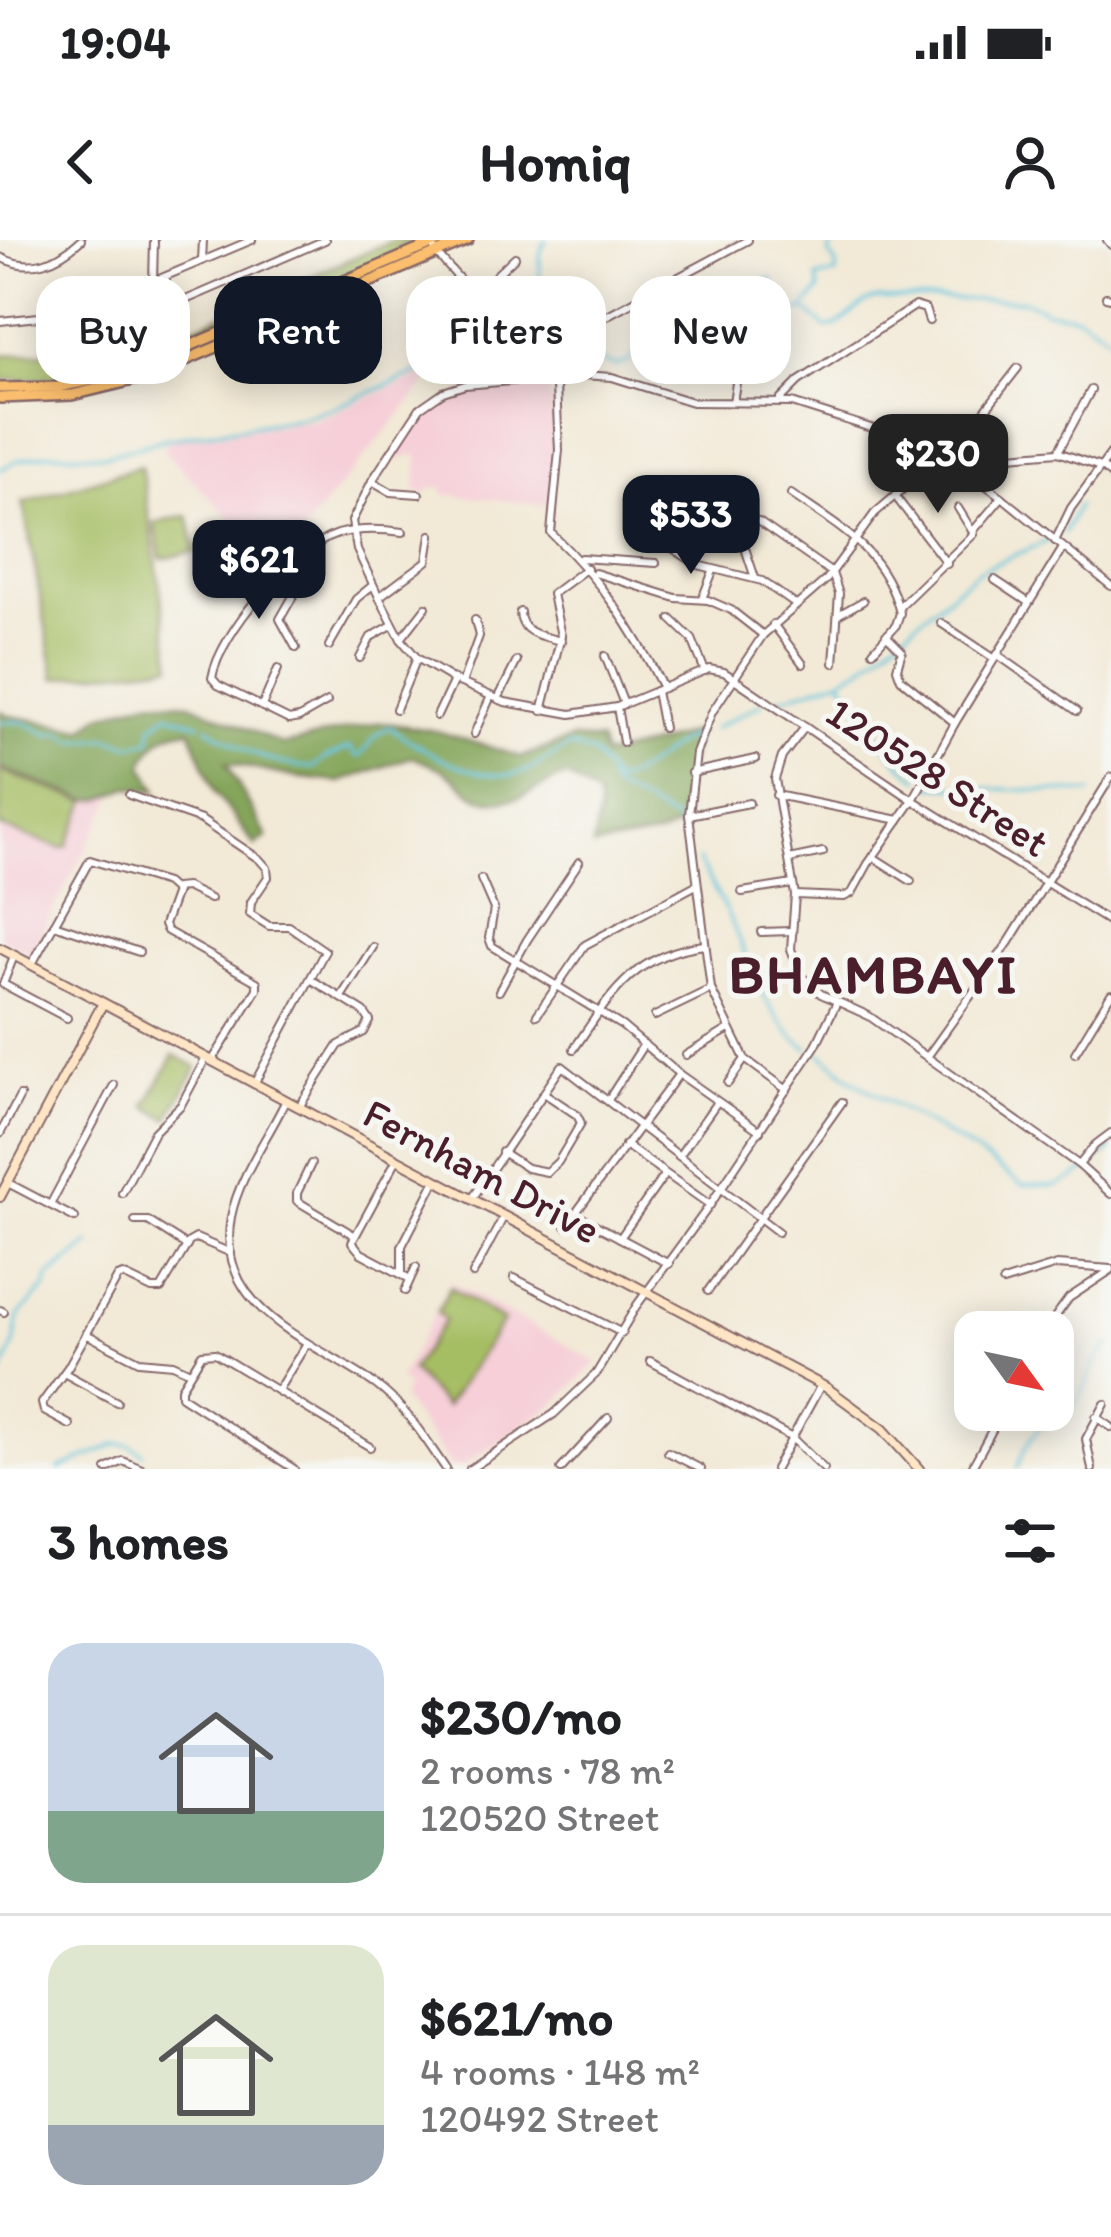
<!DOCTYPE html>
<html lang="en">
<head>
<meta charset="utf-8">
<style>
	body { margin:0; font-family:Itim,sans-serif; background:#f6f6f6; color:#202124; height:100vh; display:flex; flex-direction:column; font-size:45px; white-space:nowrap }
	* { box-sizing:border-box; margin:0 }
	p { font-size:39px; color:#757577 }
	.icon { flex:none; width:66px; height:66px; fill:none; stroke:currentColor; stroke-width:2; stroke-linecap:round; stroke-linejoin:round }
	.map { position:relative; height:1229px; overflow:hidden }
	.side { display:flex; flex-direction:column; background:#fff; flex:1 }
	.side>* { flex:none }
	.guide { position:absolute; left:36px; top:36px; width:1041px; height:108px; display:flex; gap:24px }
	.needle { width:78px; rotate:123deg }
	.controls { position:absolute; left:954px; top:1071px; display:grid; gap:24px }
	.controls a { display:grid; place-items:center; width:120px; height:120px; border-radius:24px; background:#fff; box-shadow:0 6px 30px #0003; font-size:60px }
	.price { position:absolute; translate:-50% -102px; padding:0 27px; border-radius:24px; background:#111827; color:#fff; font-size:39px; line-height:78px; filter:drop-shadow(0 3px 6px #0008) }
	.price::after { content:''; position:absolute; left:50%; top:72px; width:36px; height:27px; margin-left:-18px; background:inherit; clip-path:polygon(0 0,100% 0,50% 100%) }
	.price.on { background:#222; color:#fff }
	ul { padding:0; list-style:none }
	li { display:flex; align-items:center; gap:36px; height:300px; padding:0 48px }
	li+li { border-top:3px solid #e0e0e0 }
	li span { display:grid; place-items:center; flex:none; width:336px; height:240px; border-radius:36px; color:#555 }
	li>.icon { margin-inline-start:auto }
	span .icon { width:144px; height:144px; fill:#fffc; stroke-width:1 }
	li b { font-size:51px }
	h2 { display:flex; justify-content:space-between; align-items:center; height:144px; padding:0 48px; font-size:51px }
	.chip { padding:0 42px; border-radius:36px; background:#fff; box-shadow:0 6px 30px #0003; font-size:42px; line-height:108px }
	.chip.on { background:#111827; color:#fff }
	.status { display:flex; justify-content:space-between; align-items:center; height:84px; padding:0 60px; background:#fff; direction:ltr }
	.status svg { height:33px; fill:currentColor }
	header { display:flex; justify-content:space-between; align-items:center; height:156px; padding:0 48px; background:#fff; font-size:54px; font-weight:800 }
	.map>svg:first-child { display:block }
	.built { fill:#f6cfd8 }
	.green { fill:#a6be64; stroke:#786e48; stroke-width:3 }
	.forest { fill:#84a55a; stroke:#676242; stroke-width:3 }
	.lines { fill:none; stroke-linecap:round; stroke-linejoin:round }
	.stream { stroke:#5fc5dd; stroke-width:3 }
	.street-casing { stroke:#856667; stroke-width:10 }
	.secondary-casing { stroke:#856667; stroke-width:12 }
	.primary-casing { stroke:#856667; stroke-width:14 }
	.street { stroke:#fff; stroke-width:6 }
	.secondary { stroke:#fde5c5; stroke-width:8 }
	.primary { stroke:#fbbe6e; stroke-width:9 }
	.labels { text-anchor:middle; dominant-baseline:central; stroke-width:10; stroke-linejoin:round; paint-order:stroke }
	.street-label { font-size:42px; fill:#4a1f2b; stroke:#f6f6f2 }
	.district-label { font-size:54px; font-weight:bold; letter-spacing:3px; fill:#4a1f2b; stroke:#f6f6f2 }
</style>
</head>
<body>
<div class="status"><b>19:04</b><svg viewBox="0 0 49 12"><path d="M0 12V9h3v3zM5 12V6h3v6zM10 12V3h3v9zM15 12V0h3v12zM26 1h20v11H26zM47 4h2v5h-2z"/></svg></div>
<header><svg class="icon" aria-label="back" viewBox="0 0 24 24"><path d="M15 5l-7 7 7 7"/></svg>Homiq<svg class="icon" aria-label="person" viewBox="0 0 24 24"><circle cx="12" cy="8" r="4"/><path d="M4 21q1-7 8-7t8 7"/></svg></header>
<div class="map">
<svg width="1111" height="1229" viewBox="0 0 1111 1229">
	<rect width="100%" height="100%" fill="#f6f6f2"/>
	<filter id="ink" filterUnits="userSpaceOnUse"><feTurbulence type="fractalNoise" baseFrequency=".00833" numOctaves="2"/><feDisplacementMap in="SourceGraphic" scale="24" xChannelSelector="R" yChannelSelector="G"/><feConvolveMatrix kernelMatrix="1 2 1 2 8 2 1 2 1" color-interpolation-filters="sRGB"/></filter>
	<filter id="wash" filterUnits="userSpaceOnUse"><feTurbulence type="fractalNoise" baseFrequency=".004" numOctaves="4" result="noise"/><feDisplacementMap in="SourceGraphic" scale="48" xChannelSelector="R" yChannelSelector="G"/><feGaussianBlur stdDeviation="2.7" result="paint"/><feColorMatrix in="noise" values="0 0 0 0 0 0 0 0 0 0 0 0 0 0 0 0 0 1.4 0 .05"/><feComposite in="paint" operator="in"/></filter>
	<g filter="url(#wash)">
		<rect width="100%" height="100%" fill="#f2e9d6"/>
		<g class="built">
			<path d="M 420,136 L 428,141 L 275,324 L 163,210 L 168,201 L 314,180 Z"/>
			<path d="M 548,148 L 555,186 L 548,265 L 443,254 L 443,248 L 431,247 L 428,253 L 416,251 L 418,214 L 389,222 L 414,184 L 456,154 Z"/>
			<path d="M 0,513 L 116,553 L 30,713 L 0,697 Z"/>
			<path d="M 451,1042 L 597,1122 L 554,1165 L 461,1227 L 451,1226 L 402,1159 L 407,1145 L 399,1140 Z"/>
		</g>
		<g class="green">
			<path d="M 394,0 L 413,0 L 380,20 C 258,72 136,141 0,140 L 0,115 L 44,113 L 98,91 L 128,89 L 142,74 L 169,75 L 194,87 Z"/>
			<path d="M 141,226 L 172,425 L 55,438 L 23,262 Z"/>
			<path d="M 188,275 L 196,312 L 161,319 L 154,283 Z"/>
			<path d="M 0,531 L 87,562 L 67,606 L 61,608 L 0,587 Z"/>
			<path d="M 174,815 L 197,827 L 168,879 L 146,866 Z"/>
			<path d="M 450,1047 L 503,1081 L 445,1167 L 411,1130 L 445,1080 L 437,1072 Z"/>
		</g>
		<path class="forest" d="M 148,460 L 191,463 L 283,505 L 380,482 L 437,491 L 521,517 L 573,499 L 599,501 L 604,516 C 636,509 664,502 696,491 L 682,547 L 683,584 L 661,595 L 593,607 L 599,567 L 596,556 L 567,536 C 547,541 532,555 514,559 C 476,566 472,552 447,533 C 437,525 422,522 411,517 L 340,542 L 294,537 L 226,523 L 267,597 L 255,606 L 215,552 L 190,489 C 163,493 154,499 143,525 L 158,551 L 129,547 L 102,559 L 87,560 L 0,528 L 0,471 L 10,476 L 84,489 L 99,476 Z"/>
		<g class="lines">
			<g class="stream">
				<path d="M 804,69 L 827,88 C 849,84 856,62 878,59 L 1024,60 L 1046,71 L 1078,76 L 1111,97"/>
				<path d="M 493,112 C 500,84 527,74 537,47 C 544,32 535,15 546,0"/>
				<path d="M 0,230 L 16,221 L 51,213 L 107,215 L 165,199 L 295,179 L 333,168 L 436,125 L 478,118 L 513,112 L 582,111 L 614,126 L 629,122 L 639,108 L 667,92 L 681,92 L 746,71 L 762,42 L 772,39 L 776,53 L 772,70 L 778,78 L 804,69 L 819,51 L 817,38 L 836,34 L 836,23 L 829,14 L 833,0"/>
				<path d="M 1064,293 L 1078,265"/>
				<path d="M 841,439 C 861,465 892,525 919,538"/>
				<path d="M 775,460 L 841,439 L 862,427 L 978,331 L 1050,300"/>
				<path d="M 0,482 L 23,482 L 49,495 L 59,492 L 74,501 L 108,498 L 131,505 L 150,500 L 152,486 L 168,474 L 200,484"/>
				<path d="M 207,487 C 246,512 267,524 313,528 L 326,518 L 349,508 L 358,517 C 372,506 370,496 389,487 C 424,511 485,549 529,530 C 543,523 557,513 570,506 L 593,514 L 614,542 C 645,536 666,505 697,494"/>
				<path d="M 713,489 L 762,463"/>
				<path d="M 608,540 L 614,548 L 677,582 L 686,598"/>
				<path d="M 930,546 L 1091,553"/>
				<path d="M 698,620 C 710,643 724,664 734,688 C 751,728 769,783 808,808"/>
				<path d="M 819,812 L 854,841 L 977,913 L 1022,945 L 1056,946 L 1076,937 L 1111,909"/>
				<path d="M 0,1139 L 14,1105 L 19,1076 L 47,1046 L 49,1037 L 91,1003"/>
				<path d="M 59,1229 L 117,1204 L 130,1205 L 143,1213"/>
				<path d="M 1017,1229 C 1024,1206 1044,1171 1070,1172 C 1089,1149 1089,1123 1111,1104"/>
			</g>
		</g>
	</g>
	<g filter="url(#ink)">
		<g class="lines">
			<defs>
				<g id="street">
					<path d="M 429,0 L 436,13 L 556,146 L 559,210 L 551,293 C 601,341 632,386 663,448"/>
					<path d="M 1107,0 L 1111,5"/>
					<path d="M 0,17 C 31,33 57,22 81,0"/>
					<path d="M 202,21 L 203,0"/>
					<path d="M 165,37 L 170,58 L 181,62 L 325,0"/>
					<path d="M 153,42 L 154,0"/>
					<path d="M 108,44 L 114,58"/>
					<path d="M 1106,57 L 1111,58"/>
					<path d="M 479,59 L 491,40 L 515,17"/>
					<path d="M 0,81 L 78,73 L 252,0"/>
					<path d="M 511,95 L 520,89 L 589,85 L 748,0"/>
					<path d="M 780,160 L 799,141 L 915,66 L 925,69 L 929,81"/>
					<path d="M 733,162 L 744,92"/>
					<path d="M 958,200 L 997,217 L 1058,212 L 1103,228 L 1111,235"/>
					<path d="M 1059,210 L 1091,150"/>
					<path d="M 372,241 L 391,252 L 419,254"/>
					<path d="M 791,254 C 840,288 884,310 900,373 L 896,385 L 873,411"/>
					<path d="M 895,256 L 947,324"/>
					<path d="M 759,282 L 832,333 L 839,354 L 834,423"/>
					<path d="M 644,289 L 698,325 L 762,341 L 796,365"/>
					<path d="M 974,290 L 1002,257"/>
					<path d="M 1055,301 L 1071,268 L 1111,213"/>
					<path d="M 744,305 L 755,338"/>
					<path d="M 581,318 L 656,323"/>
					<path d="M 287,328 L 300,344 L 280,379 L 296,408"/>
					<path d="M 595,333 L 676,358 L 708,360 L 731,370 L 763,395"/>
					<path d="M 995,340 L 1028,362"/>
					<path d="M 1111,346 L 1002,257 L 934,208 L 792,163 L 692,162 L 612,137 L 583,135 L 465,145 L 443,152 L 420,168 L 372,241 L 352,281 L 357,310 L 379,357 L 401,399 L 417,418 L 454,440 L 505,462 L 571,474 L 617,467 L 709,429 L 724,432 L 913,560 L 1111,683"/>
					<path d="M 379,357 L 427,321 L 431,295"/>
					<path d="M 702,359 L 713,331"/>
					<path d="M 899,367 L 974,294 L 958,268"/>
					<path d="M 520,372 C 520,394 543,396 561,401"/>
					<path d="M 838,375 L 863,361"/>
					<path d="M 671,379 L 692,399 L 705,431"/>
					<path d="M 941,383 L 995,419"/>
					<path d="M 773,384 L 803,424"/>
					<path d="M 886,395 L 902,411 L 897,428 L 901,439 L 955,483"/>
					<path d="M 401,399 L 426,367"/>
					<path d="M 329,406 L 356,359 L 373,345"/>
					<path d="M 998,415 L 1077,471"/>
					<path d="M 605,416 L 624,464"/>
					<path d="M 360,418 L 371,397 L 392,385"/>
					<path d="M 462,443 L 479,396 L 475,380"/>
					<path d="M 656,451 L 663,488"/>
					<path d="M 498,459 L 517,421"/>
					<path d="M 327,462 L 299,478 L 289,480 L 218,445 L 212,438 C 220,392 293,308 338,294 C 359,288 382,289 403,292"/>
					<path d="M 262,466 L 278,429"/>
					<path d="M 617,467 L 623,502"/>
					<path d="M 396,469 L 417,418"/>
					<path d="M 542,471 L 561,396 L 552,354 L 587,328"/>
					<path d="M 437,476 L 454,440"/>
					<path d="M 805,487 L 782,517 L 775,539 L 795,655 L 791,709 L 801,736 L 821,754 L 869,776 L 941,827 L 1079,925 L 1111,954"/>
					<path d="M 474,494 L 491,456"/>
					<path d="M 691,533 L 756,519"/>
					<path d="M 129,555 L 201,580 L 259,619 L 267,628 L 268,637 L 251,662 L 250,674 L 269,686 L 289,686 L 325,711 L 254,844"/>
					<path d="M 776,555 L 899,580"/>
					<path d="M 689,575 L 749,563"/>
					<path d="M 873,617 L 911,641"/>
					<path d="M 789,619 L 823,612"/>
					<path d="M 481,639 L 494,669 L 489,698 L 492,706 L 622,786 L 679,834 L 760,891"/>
					<path d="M 175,648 L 186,647 L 210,659"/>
					<path d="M 742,652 L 793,644"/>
					<path d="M 795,655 L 844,657 L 852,653 L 868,624 L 913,560 L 955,483 L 1063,308"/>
					<path d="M 54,684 L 139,712"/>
					<path d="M 761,692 L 791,691"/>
					<path d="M 14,716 L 3,744 L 67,778"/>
					<path d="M 32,724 L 90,620 L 166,643 L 176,652 L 164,685 L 167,691 L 257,742 L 257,749 L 212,821"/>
					<path d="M 499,751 L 527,700 L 579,622"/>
					<path d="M 341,757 L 373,707"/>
					<path d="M 537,775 L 585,705 L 696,645"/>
					<path d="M 655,776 L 711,749"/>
					<path d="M 574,809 C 610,756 633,714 704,705"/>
					<path d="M 1075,813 L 1111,754"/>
					<path d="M 686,815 L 729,789"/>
					<path d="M 927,817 L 1009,702 L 1111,537"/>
					<path d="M 728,843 L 745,819"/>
					<path d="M 787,850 L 745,819 L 711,749 L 689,575 L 696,513 L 712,472 L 763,395 L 827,339 L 875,273 L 964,197 L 1018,128"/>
					<path d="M 286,860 C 268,898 239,936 231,977 C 214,1072 315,1101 376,1145 C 406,1167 425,1199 446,1229"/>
					<path d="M 608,860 L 644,804"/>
					<path d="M 299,867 L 339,805 L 364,792 L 370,781 L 364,772 L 312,740"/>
					<path d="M 0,894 L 20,856"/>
					<path d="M 625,905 L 710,965"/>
					<path d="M 502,912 L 527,928 L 547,932 L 558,922 L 581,883 L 577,875 L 544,853"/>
					<path d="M 679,916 L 717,862"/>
					<path d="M 397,919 L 352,1002 L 361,1013 L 410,1039"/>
					<path d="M 311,924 L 297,953 L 297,961 L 354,995"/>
					<path d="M 1079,925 L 1095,905 L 1111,893"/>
					<path d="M 8,943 L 75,978"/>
					<path d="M 122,953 L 154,892 L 181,865 L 206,818"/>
					<path d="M 472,959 L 562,826 L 778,992"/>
					<path d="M 50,965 L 114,845"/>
					<path d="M 575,974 L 669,1024"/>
					<path d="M 135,981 L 148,981 L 187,1006"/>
					<path d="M 566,986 L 679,834"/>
					<path d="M 620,998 L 665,934"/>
					<path d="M 402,1034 L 402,1006 L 436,940"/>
					<path d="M 473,1034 L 504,976"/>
					<path d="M 514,1038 L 622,1093"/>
					<path d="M 1003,1042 L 1057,1025 L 1111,1029"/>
					<path d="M 405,1051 L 416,1027"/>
					<path d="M 708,1051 L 842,862"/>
					<path d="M 0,1070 L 4,1072"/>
					<path d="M 1044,1092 L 1069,1058 L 1111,1030"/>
					<path d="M 86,1094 L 139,1121 L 173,1124 L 190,1132"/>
					<path d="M 650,1121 L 792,1198 L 824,1229"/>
					<path d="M 64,1133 L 117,1162"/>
					<path d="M 278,1150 L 307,1103"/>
					<path d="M 1096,1177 L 1111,1187"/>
					<path d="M 70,1185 L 44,1171 L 42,1163 L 68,1127 L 118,1037 L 123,1035 L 152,1049 L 161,1049 L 189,1002 L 196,998 L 231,1013"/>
					<path d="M 668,1212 L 701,1229"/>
					<path d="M 107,1229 L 123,1221 L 142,1229"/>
					<path d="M 294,1229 L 181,1156 L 181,1148 L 202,1114 L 215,1113 L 370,1207"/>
					<path d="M 470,1229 L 554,1174 L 596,1134 L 637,1065 L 710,965 L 816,805 L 837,762"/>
					<path d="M 561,1229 L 608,1178"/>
					<path d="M 775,1229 L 821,1145"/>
					<path d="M 971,1229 L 1003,1170"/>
					<path d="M 1092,1229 L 1086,1199 L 1105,1164"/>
				</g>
				<g id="secondary">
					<path d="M 0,708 L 827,1148 L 883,1189 L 919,1229"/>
					<path d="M 0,957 L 103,763"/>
				</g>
				<g id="primary">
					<path d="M 0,148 L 58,147 L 123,134 L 442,0"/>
					<path d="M 0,158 L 72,155 L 146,137 L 468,0"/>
				</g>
			</defs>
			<use href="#street" class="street-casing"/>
			<use href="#secondary" class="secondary-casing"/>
			<use href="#primary" class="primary-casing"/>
			<use href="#street" class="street"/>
			<use href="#secondary" class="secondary"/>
			<use href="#primary" class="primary"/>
		</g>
	</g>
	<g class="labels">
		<g class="street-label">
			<text transform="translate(938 537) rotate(33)">120528 Street</text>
			<text transform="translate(482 931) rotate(28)">Fernham Drive</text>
		</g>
		<g class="district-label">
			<text x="874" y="734">BHAMBAYI</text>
		</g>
	</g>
</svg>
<div class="controls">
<a><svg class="needle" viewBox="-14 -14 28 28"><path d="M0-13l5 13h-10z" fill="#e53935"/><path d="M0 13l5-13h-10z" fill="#757577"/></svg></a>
</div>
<b class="price on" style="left:938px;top:276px">$230</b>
<b class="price" style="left:691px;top:337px">$533</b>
<b class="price" style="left:259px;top:382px">$621</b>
<div class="guide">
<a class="chip">Buy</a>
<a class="chip on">Rent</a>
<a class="chip">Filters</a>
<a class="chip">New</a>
</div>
</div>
<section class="side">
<h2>3 homes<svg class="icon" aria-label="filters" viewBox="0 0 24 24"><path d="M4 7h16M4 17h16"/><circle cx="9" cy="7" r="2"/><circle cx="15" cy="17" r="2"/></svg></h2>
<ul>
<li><span style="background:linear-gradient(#c9d6e8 70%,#7fa58c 0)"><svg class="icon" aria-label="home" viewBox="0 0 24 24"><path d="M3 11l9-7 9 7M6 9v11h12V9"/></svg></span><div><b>$230/mo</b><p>2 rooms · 78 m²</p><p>120520 Street</p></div></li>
<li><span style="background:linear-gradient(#dfe7d0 75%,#9aa5b1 0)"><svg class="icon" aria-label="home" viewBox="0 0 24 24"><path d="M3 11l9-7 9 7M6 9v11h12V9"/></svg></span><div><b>$621/mo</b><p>4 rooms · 148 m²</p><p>120492 Street</p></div></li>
</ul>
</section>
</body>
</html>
